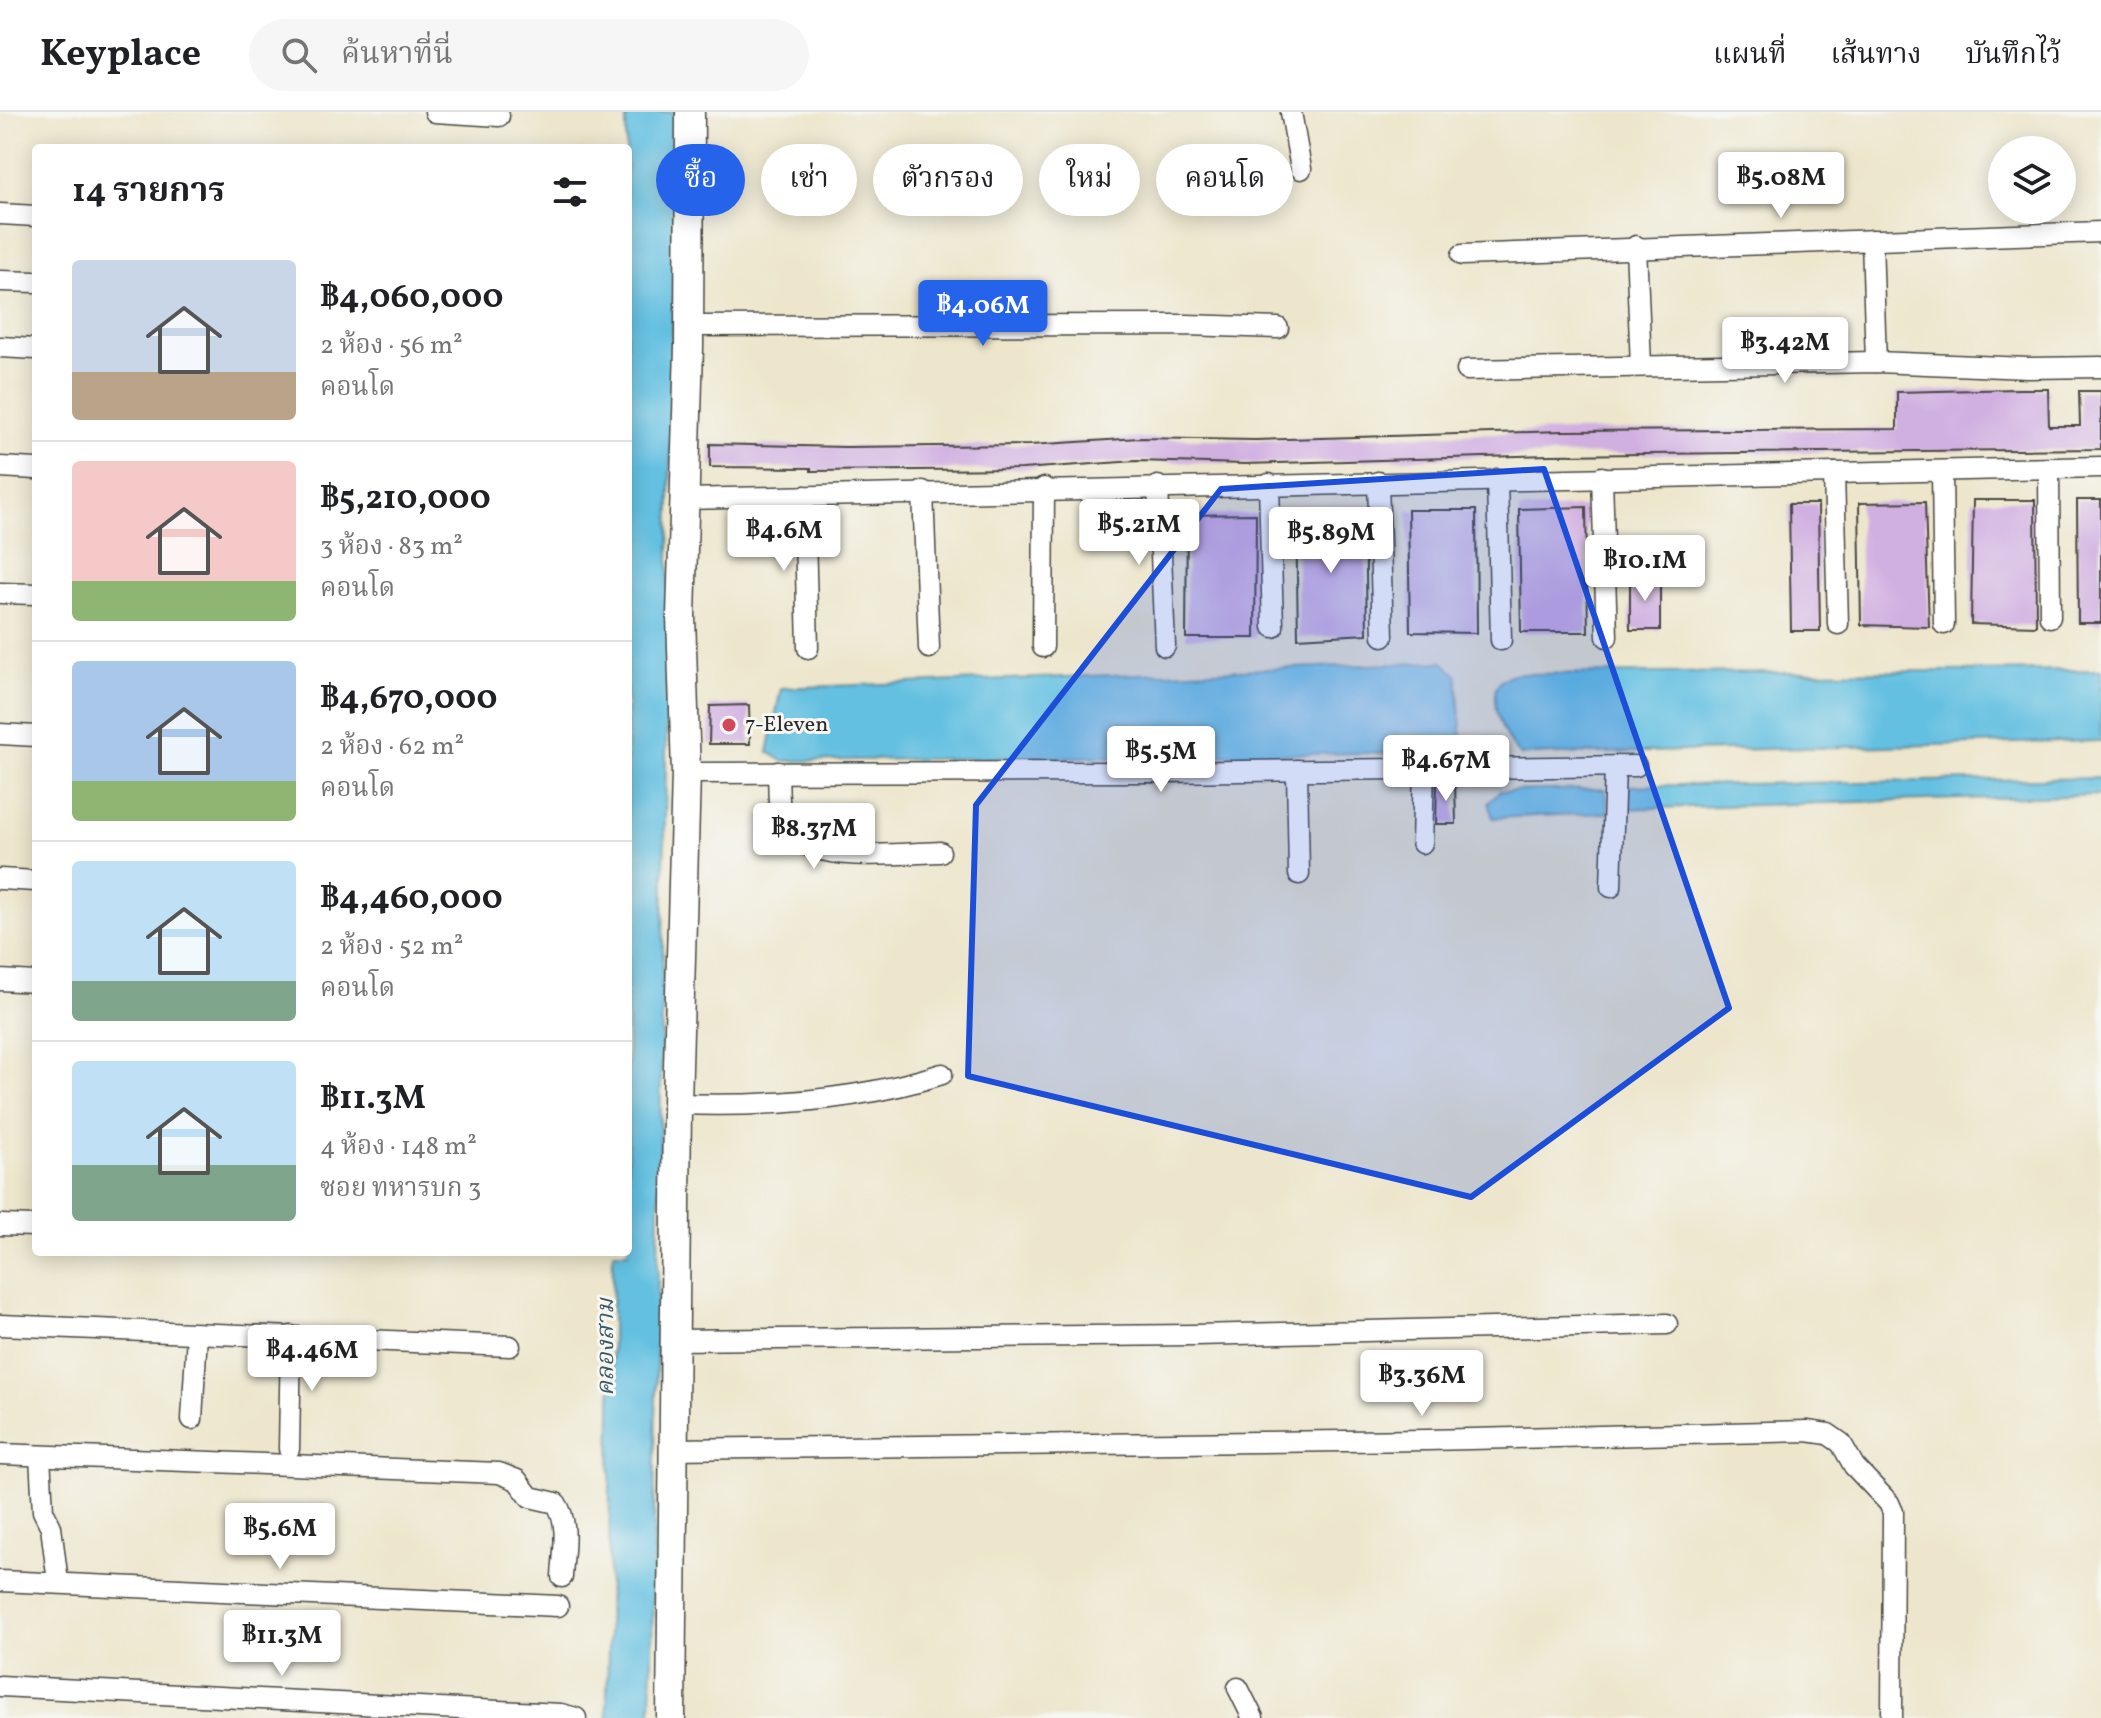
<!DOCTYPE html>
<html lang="th">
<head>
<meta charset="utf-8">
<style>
	body { margin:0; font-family:Vollkorn,"Noto Serif Thai",serif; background:#f6f6f6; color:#202124; height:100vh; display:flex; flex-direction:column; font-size:30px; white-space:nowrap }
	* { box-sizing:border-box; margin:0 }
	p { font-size:26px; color:#757577 }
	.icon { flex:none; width:44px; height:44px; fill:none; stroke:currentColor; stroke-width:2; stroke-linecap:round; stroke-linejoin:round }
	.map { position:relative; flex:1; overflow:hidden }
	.panel { position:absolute; left:32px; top:32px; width:600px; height:1112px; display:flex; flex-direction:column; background:#fff; border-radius:8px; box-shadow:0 4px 20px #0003 }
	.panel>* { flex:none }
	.banner { position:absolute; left:656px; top:32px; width:760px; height:72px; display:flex; gap:16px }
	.tools { position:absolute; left:1988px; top:24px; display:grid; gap:16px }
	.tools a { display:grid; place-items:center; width:88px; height:88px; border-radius:50%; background:#fff; box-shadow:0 4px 20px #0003; font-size:40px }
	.price { position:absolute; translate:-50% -68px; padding:0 18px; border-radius:8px; background:#fff; color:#222; font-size:26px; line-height:52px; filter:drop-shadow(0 2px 4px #0008) }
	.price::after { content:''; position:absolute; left:50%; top:48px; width:24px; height:18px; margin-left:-12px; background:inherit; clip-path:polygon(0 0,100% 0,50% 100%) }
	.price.active { background:#2563eb; color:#fff }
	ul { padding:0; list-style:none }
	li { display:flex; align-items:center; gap:24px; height:200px; padding:0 40px }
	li+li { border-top:2px solid #e0e0e0 }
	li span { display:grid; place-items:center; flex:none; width:224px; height:160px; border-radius:8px; color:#555 }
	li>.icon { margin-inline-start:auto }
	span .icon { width:96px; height:96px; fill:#fffc; stroke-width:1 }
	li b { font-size:34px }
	h2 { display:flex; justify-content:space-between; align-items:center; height:96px; padding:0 40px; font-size:34px }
	.pill { padding:0 28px; border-radius:36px; background:#fff; box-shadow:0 4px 20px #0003; font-size:28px; line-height:72px }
	.pill.active { background:#2563eb; color:#fff }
	header { display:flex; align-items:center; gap:48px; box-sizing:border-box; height:112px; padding:0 40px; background:#fff; border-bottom:2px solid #e0e0e0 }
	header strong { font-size:38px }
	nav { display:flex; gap:44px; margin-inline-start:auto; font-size:28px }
	.search { width:560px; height:72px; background:#f6f6f6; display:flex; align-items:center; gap:20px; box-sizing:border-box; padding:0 28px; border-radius:44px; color:#757577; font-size:30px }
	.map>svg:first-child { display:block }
	.water { fill:#63c0e1; stroke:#477686; stroke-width:2 }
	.building { fill:#d0afe1 }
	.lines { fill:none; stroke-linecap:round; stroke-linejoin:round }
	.street-casing { stroke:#484743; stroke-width:23 }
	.secondary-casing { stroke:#484743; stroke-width:31 }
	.street { stroke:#fff; stroke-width:20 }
	.secondary { stroke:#fff; stroke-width:28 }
	.marked { fill:#1d4ed8; fill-opacity:0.2; stroke:#1d4ed8; stroke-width:6; stroke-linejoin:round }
	.poi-dot { fill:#d1495b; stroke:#f6f6f2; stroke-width:3 }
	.labels { text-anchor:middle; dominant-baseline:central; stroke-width:6; stroke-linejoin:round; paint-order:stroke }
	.poi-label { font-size:22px; fill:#2b2b2b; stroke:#f6f6f2; text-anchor:start }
	.water-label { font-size:24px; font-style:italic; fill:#3c5862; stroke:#f6f6f2 }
</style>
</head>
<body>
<header>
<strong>Keyplace</strong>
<div class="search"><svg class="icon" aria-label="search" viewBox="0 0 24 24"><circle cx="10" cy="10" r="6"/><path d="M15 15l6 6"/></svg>ค้นหาที่นี่</div>
<nav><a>แผนที่</a><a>เส้นทาง</a><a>บันทึกไว้</a></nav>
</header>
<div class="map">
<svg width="2101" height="1606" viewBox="0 0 2101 1606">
	<rect width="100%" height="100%" fill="#f6f6f2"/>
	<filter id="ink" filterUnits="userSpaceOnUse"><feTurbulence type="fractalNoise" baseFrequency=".0125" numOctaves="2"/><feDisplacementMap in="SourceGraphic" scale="16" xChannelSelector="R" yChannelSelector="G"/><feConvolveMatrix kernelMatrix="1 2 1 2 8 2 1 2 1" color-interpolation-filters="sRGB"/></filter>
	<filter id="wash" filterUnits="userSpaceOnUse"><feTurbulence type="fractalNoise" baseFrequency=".006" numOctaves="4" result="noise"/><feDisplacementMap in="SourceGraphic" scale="32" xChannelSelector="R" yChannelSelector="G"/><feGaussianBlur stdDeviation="1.8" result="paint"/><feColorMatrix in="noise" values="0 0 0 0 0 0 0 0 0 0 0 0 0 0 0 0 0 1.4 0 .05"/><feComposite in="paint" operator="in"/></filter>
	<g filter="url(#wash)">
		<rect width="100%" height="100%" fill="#ede6cc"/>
		<g class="water">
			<path d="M 626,0 L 676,0 L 651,1606 L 607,1606 L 613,1140 L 628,1140 Z"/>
			<path d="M 1443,550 L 1457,563 L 1462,631 L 1445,640 L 783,649 L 768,640 L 781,576 Z"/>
			<path d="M 2101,558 L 2101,629 L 1520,643 C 1506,630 1493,601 1495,580 C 1496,570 1505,566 1512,562 Z"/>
			<path d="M 2101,666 L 2101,683 L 1617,697 L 1622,674 Z"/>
			<path d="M 1598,677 L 1606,678 L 1608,701 L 1493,706 L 1488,691 L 1500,679 Z"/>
		</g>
		<g id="blocks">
			<g class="building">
				<path d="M 2019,277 L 2048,277 L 2049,314 L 2080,314 L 2079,279 L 2101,279 L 2101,337 L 1550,343 L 1245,352 L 1136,349 L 1022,357 L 811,359 L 811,356 L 710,355 L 710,332 L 846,335 L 1030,333 L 1139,326 L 1255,328 L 1562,319 L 1897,317 L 1897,280 Z"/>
				<path d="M 1973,388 L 2035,388 L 2036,514 L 1971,512 Z"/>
				<path d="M 2077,388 L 2101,388 L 2101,511 L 2078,511 Z"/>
				<path d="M 1925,390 L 1929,515 L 1861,513 L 1859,391 Z"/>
				<path d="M 1789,392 L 1818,392 L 1820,519 L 1791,519 Z"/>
				<path d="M 1586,395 L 1588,520 L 1521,520 L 1519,397 Z"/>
				<path d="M 1408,398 L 1476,398 L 1477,521 L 1410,520 Z"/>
				<path d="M 1296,401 L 1365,401 L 1367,522 L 1298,526 Z"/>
				<path d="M 1256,402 L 1255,526 L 1186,526 L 1187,403 Z"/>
				<rect x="1630" y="464" width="30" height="54"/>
				<path d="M 749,593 L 750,632 L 709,632 L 710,594 Z"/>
				<path d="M 1455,669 L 1456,712 L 1436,712 L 1437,670 Z"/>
			</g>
		</g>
	</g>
	<g filter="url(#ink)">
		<use href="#blocks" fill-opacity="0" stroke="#484743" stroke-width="2"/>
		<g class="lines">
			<defs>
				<g id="street">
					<path d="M 435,0 L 499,4"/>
					<path d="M 1291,0 L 1301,57"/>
					<path d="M 0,102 L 36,104"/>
					<path d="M 1872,128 L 1876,250"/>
					<path d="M 1636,134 L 1641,254"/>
					<path d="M 1462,143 L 2101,120"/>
					<path d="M 0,169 L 36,170"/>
					<path d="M 689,214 L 1187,213 L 1278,216"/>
					<path d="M 0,235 L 36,237"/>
					<path d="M 1467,258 L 1876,250 L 2028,256 L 2101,255"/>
					<path d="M 0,355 L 36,357"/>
					<path d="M 2049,357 L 2050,505"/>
					<path d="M 1942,359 L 1944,512"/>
					<path d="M 1834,361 L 1838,512"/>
					<path d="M 1602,365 L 1607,525"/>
					<path d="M 1497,367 L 1501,528"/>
					<path d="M 1378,370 L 1383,524"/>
					<path d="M 1269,372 L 1273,515"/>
					<path d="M 1158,374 L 1165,534"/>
					<path d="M 923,379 L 929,536"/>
					<path d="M 804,384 L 808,536"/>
					<path d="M 684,387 L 2101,355"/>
					<path d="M 0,481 L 36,482"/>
					<path d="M 1043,535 L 1044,376"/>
					<path d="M 0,622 L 36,624"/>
					<path d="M 1297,658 L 1299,762"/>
					<path d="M 778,660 C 779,675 777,701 785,715 C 806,754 902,741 940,740"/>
					<path d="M 686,661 L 1163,660 L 1636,654"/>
					<path d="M 1422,731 L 1424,656"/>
					<path d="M 0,767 L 36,769"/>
					<path d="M 1611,775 L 1615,654"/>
					<path d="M 0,868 L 36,870"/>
					<path d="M 677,992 C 765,995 858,989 942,962"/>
					<path d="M 0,1113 L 36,1114"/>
					<path d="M 0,1213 L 510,1234"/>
					<path d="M 673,1228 L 1195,1223 L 1667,1212"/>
					<path d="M 192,1307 L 197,1222"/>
					<path d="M 289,1337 L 291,1224"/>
					<path d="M 671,1337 L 1427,1328 L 1807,1319 L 1828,1322 L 1841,1331 L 1854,1354 L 1889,1391 L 1893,1400 L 1892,1606"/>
					<path d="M 0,1342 L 499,1361 L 517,1368 L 530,1385 L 556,1391 C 570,1411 563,1441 562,1465"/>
					<path d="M 40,1344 L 43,1399 L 51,1415 L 58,1470"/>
					<path d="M 0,1469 L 558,1494"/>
					<path d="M 0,1574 L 561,1602 L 576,1606"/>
					<path d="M 1238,1576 L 1253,1606"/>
				</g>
				<path id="secondary" d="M 671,1606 L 677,992 L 686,661 L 681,504 L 689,235 L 690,0"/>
			</defs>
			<use href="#street" class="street-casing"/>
			<use href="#secondary" class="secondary-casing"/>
			<use href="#street" class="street"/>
			<use href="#secondary" class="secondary"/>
		</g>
	</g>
	<path class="marked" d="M 1544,357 L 1729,896 L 1471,1085 L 968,964 L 976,693 L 1221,377 Z"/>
	<circle class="poi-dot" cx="729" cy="613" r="8"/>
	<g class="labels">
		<g class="poi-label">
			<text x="745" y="613">7-Eleven</text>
		</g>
		<g class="water-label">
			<text transform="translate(607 1235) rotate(-90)">คลองสาม</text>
		</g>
	</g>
</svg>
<div class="tools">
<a><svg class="icon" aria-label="layers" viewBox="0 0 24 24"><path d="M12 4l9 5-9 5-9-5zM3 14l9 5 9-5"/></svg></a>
</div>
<b class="price" style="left:1781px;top:108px">฿5.08M</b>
<b class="price active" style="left:983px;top:236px">฿4.06M</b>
<b class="price" style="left:1785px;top:273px">฿3.42M</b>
<b class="price" style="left:1139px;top:455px">฿5.21M</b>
<b class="price" style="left:784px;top:461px">฿4.6M</b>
<b class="price" style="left:1331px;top:463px">฿5.89M</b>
<b class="price" style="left:1645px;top:491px">฿10.1M</b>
<b class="price" style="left:1161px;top:682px">฿5.5M</b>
<b class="price" style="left:1446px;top:691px">฿4.67M</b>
<b class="price" style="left:814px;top:759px">฿8.37M</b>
<b class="price" style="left:312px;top:1281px">฿4.46M</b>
<b class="price" style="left:1422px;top:1306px">฿3.36M</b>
<b class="price" style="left:280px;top:1459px">฿5.6M</b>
<b class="price" style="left:282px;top:1566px">฿11.3M</b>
<div class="banner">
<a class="pill active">ซื้อ</a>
<a class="pill">เช่า</a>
<a class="pill">ตัวกรอง</a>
<a class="pill">ใหม่</a>
<a class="pill">คอนโด</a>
</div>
<section class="panel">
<h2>14 รายการ<svg class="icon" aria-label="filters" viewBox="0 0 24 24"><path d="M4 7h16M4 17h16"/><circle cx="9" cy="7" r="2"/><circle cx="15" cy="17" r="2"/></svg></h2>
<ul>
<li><span style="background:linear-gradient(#c9d6e8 70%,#b9a48a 0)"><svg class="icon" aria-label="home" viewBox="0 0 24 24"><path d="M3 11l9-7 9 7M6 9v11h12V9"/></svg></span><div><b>฿4,060,000</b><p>2 ห้อง · 56 m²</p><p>คอนโด</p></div></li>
<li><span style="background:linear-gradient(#f6c9c9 75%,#8fb573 0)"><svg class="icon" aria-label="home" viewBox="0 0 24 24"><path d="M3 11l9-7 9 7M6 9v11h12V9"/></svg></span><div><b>฿5,210,000</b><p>3 ห้อง · 83 m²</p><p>คอนโด</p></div></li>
<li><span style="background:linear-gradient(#a9c7e8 75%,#8fb573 0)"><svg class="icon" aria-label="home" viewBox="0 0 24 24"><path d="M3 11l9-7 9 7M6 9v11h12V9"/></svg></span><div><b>฿4,670,000</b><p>2 ห้อง · 62 m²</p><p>คอนโด</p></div></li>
<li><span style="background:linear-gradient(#bfe0f5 75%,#7fa58c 0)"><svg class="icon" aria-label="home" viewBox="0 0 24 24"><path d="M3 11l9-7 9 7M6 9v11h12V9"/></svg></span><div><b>฿4,460,000</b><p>2 ห้อง · 52 m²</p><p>คอนโด</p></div></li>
<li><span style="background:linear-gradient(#bfe0f5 65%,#7fa58c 0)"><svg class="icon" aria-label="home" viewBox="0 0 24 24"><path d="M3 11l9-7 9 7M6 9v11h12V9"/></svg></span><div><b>฿11.3M</b><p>4 ห้อง · 148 m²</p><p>ซอย ทหารบก 3</p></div></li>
</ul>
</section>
</div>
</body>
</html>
